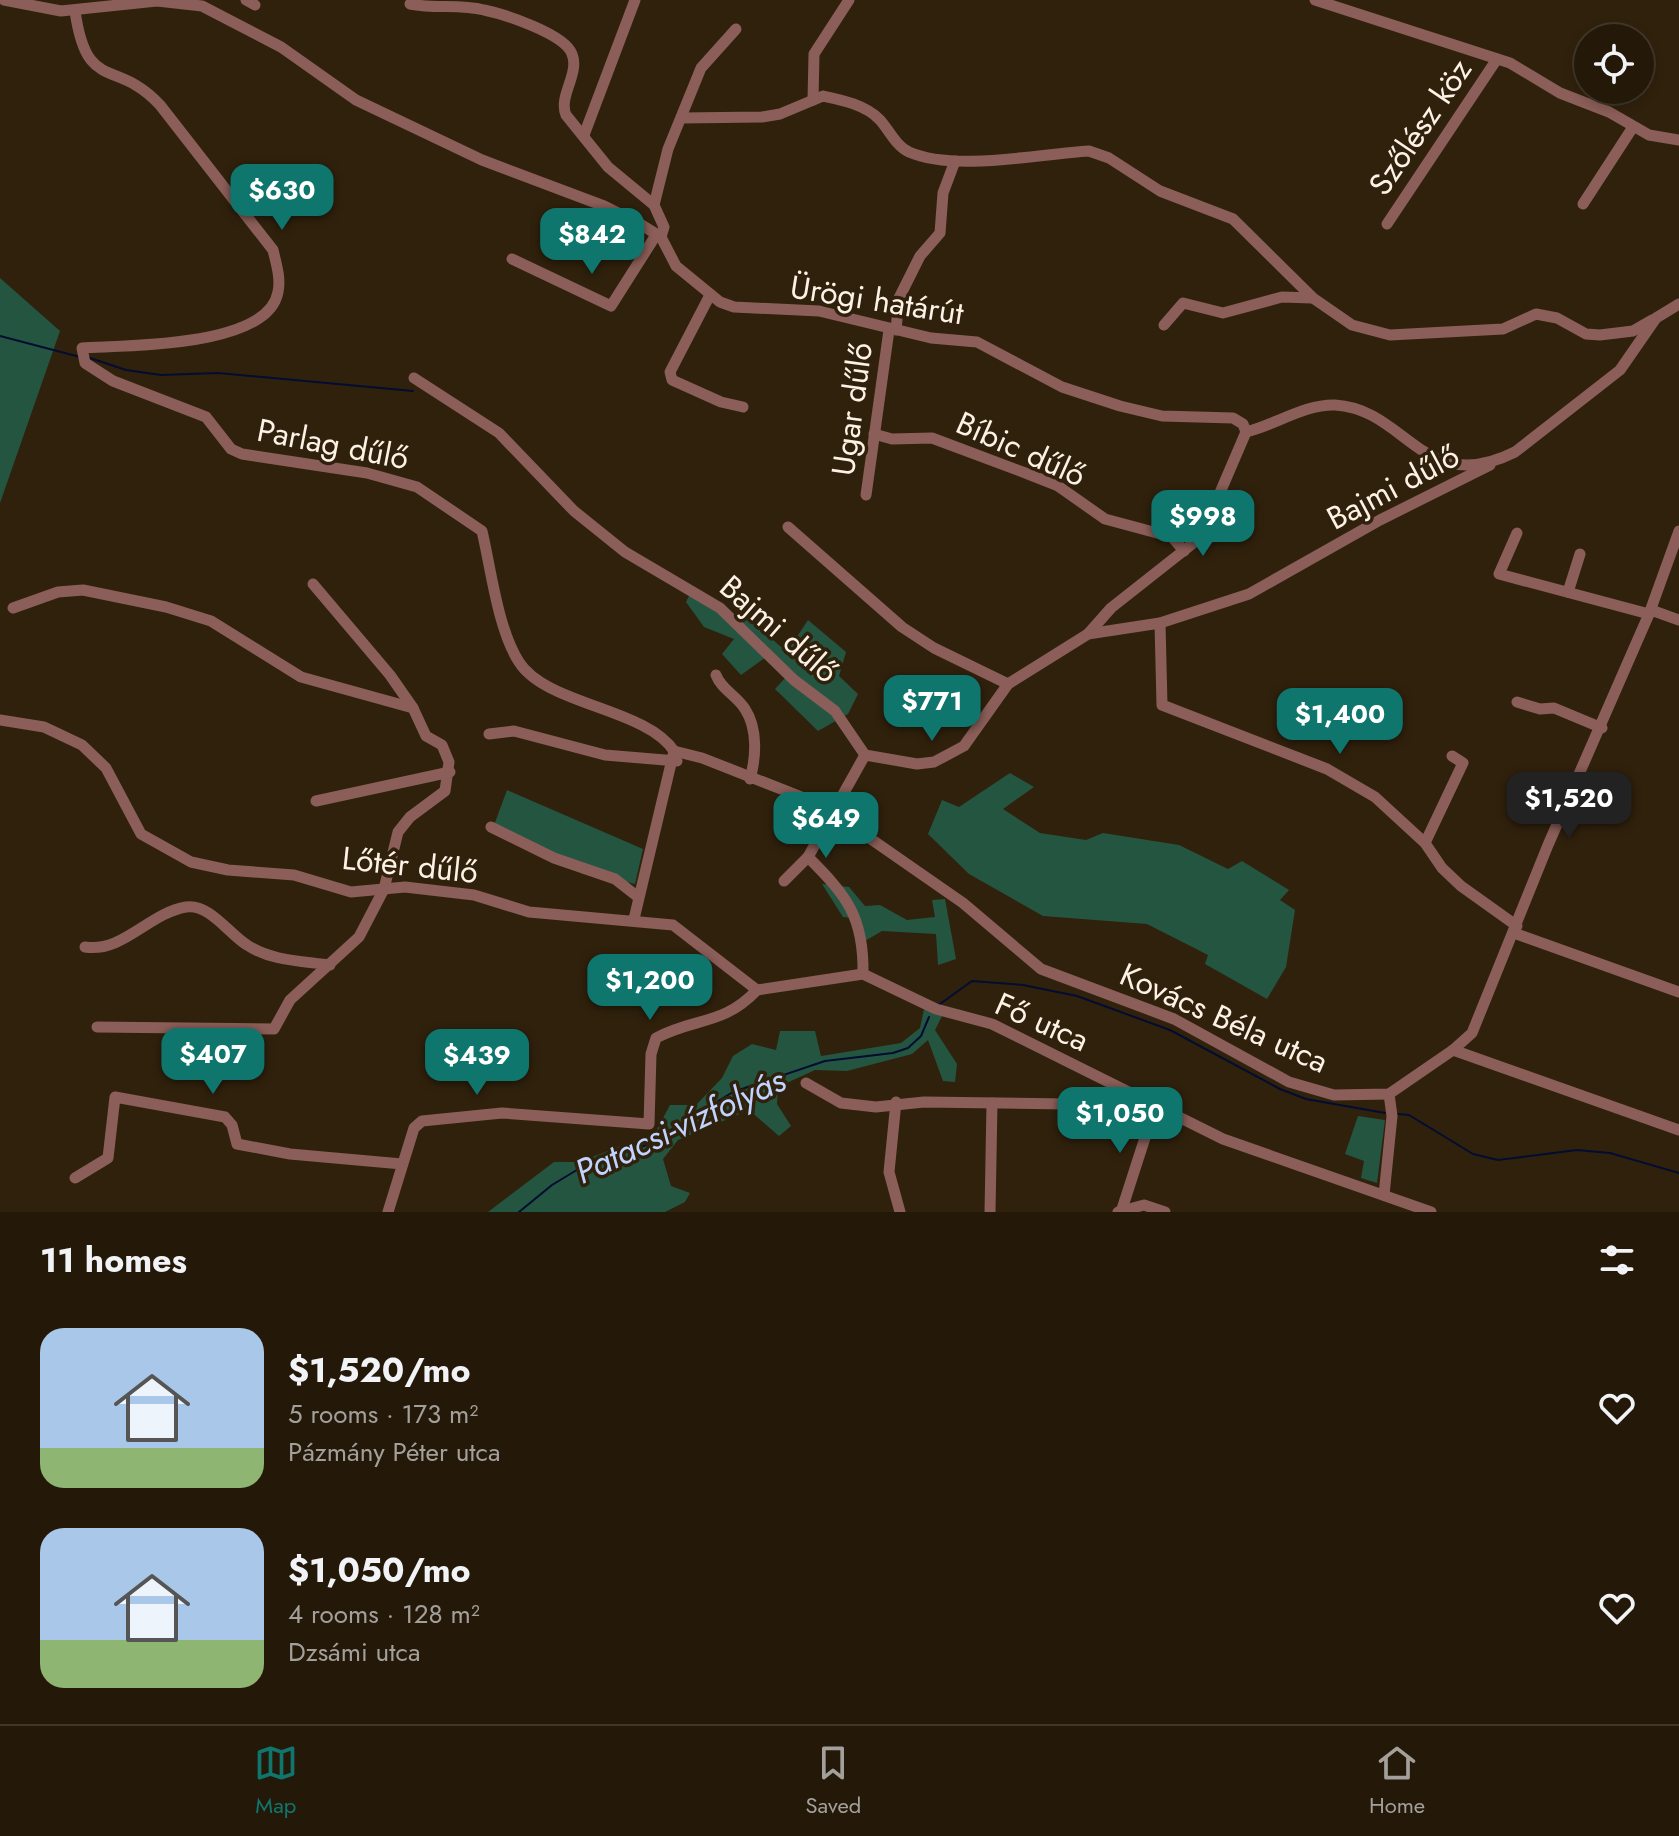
<!DOCTYPE html>
<html lang="en">
<head>
<meta charset="utf-8">
<style>
	body { margin:0; font-family:Jost,sans-serif; background:#2c2212; color:#f1f3f6; height:100vh; display:flex; flex-direction:column; font-size:30px; white-space:nowrap }
	* { box-sizing:border-box; margin:0 }
	p { font-size:26px; color:#a3a09c }
	.icon { flex:none; width:44px; height:44px; fill:none; stroke:currentColor; stroke-width:2; stroke-linecap:round; stroke-linejoin:round }
	.map { position:relative; height:1212px; overflow:hidden }
	.drawer { display:flex; flex-direction:column; background:#241909; flex:1 }
	.drawer>* { flex:none }
	.controls { position:absolute; left:1574px; top:24px; display:grid; gap:16px }
	.controls a { display:grid; place-items:center; width:80px; height:80px; border-radius:50%; background:#241909; box-shadow:0 4px 12px #0003,0 0 0 2px #41382a; font-size:40px }
	.price { position:absolute; translate:-50% -68px; padding:0 18px; border-radius:16px; background:#0f766e; color:#fff; font-size:26px; line-height:52px; filter:drop-shadow(0 2px 4px #0008) }
	.price::after { content:''; position:absolute; left:50%; top:48px; width:24px; height:18px; margin-left:-12px; background:inherit; clip-path:polygon(0 0,100% 0,50% 100%) }
	.price.active { background:#222; color:#fff }
	ul { padding:0; list-style:none }
	li { display:flex; align-items:center; gap:24px; height:200px; padding:0 40px }
	li span { display:grid; place-items:center; flex:none; width:224px; height:160px; border-radius:24px; color:#555 }
	li>.icon { margin-inline-start:auto }
	span .icon { width:96px; height:96px; fill:#fffc; stroke-width:1 }
	li b { font-size:34px }
	h2 { display:flex; justify-content:space-between; align-items:center; height:96px; padding:0 40px; font-size:34px }
	.dock { display:flex; justify-content:space-around; align-items:center; height:112px; border-top:2px solid #41382a; background:#241909; font-size:22px; color:#a3a09c }
	.dock a { display:grid; justify-items:center; gap:4px }
	.dock .active { color:#0f766e }
	.map>svg:first-child { display:block }
	.green { fill:#235541 }
	.lines { fill:none; stroke-linecap:round; stroke-linejoin:round }
	.stream { stroke:#030d32; stroke-width:2 }
	.minor { stroke:#8b5e59; stroke-width:11 }
	.labels { text-anchor:middle; dominant-baseline:central; stroke-width:7; stroke-linejoin:round; paint-order:stroke }
	.street-label { font-size:32px; fill:#fdf2e5; stroke:#30210c }
	.water-label { font-size:34px; font-style:italic; fill:#c0d4ff; stroke:#30210c }
</style>
</head>
<body>
<div class="map">
<svg width="1679" height="1212" viewBox="0 0 1679 1212">
	<rect width="100%" height="100%" fill="#30210c"/>
	<g class="green">
		<path d="M 0,278 L 60,331 L 0,503 Z"/>
		<path d="M 690,594 L 739,620 L 745,616 L 787,652 L 808,620 L 846,652 L 839,676 L 858,694 L 848,714 L 818,731 L 775,689 L 786,677 L 766,657 L 741,675 L 722,654 L 734,639 L 704,627 L 686,602 Z"/>
		<path d="M 1010,773 L 1034,787 L 1003,809 L 1040,833 L 1086,840 L 1103,833 L 1179,845 L 1228,869 L 1242,861 L 1289,890 L 1280,900 L 1295,910 L 1286,967 L 1267,999 L 1205,964 L 1208,955 L 1147,924 L 1043,916 L 969,874 L 928,834 L 942,800 L 959,807 Z"/>
		<path d="M 507,790 L 643,849 L 635,884 L 588,872 L 493,828 Z"/>
		<path d="M 822,884 L 849,887 L 865,906 L 880,905 L 907,920 L 935,917 L 932,900 L 945,899 L 956,959 L 938,965 L 936,934 L 882,931 L 865,941 L 852,918 L 843,917 Z"/>
		<path d="M 924,1009 L 942,1016 L 935,1030 L 957,1064 L 955,1082 L 943,1081 L 928,1040 L 912,1054 L 847,1071 L 815,1070 L 778,1087 L 777,1104 L 791,1126 L 779,1136 L 749,1110 L 678,1140 L 663,1159 L 671,1186 L 690,1193 L 685,1202 L 665,1212 L 488,1212 L 554,1162 L 579,1162 L 655,1133 L 670,1105 L 696,1105 L 722,1078 L 733,1056 L 752,1044 L 776,1050 L 780,1031 L 815,1031 L 821,1056 L 901,1043 L 920,1028 Z"/>
		<path d="M 1358,1116 L 1385,1120 L 1377,1183 L 1361,1178 L 1364,1161 L 1345,1154 Z"/>
	</g>
	<g class="lines">
		<g class="stream">
			<path d="M 0,336 L 80,357"/>
			<path d="M 90,358 L 126,370 L 161,375 L 218,373 L 413,391"/>
			<path d="M 940,1004 L 972,981 L 1023,985 L 1077,996 L 1170,1030 L 1280,1089 L 1306,1099 L 1385,1113"/>
			<path d="M 1398,1114 L 1409,1115 L 1473,1154 L 1498,1160 L 1577,1150 L 1610,1153 L 1679,1173"/>
			<path d="M 519,1212 L 552,1185 L 595,1159 L 644,1146 L 733,1092 L 825,1061 L 893,1053 L 908,1048 L 921,1036 L 929,1017"/>
		</g>
		<g class="minor">
			<path d="M 4,0 L 61,11 L 157,1 L 202,6 L 281,47 L 356,100 L 482,160 L 604,206 L 640,224 L 661,237 L 676,266 L 720,302 L 734,307 L 819,311 L 931,338 L 977,342 L 1062,387 L 1120,406 L 1162,416 L 1233,418 L 1243,424 L 1246,432 C 1275,425 1305,404 1335,405 C 1407,409 1423,498 1515,452 L 1620,370 L 1656,318 L 1679,304"/>
			<path d="M 246,0 L 255,5"/>
			<path d="M 1315,0 L 1510,63 L 1560,93 L 1609,112 L 1649,135 L 1679,140"/>
			<path d="M 410,4 C 435,9 459,4 484,10 C 504,14 565,34 572,54 C 580,74 558,96 566,115 L 608,167 L 654,205 L 664,227 L 661,237"/>
			<path d="M 75,11 C 87,95 116,57 160,105 L 273,250 C 276,263 281,278 278,292 C 268,348 126,345 82,348 L 85,363 L 113,381 L 206,417 L 231,449 L 242,454 L 367,473 L 417,487 L 482,531 C 491,569 498,630 519,662 C 546,705 646,708 674,751 L 634,919"/>
			<path d="M 813,100 L 814,54 L 849,0"/>
			<path d="M 682,118 L 762,117 L 780,114 L 823,96 C 842,100 866,105 880,120 C 889,130 896,146 909,152 C 955,172 1038,154 1089,151 L 1109,158 L 1160,191 L 1233,219 L 1313,298 L 1352,325 L 1390,335 L 1503,329 L 1536,314 L 1557,318 L 1586,334 L 1600,335 L 1633,331 L 1652,320"/>
			<path d="M 584,135 L 635,0"/>
			<path d="M 1583,204 L 1633,127"/>
			<path d="M 654,205 L 668,149 L 701,68 L 736,29"/>
			<path d="M 1387,224 L 1497,59"/>
			<path d="M 512,259 L 611,306 L 656,235"/>
			<path d="M 710,295 L 670,372 L 672,380 L 721,402 L 743,407"/>
			<path d="M 1164,325 L 1183,303 L 1223,313 L 1282,297 L 1312,298"/>
			<path d="M 896,330 L 899,298 L 920,256 L 940,233 L 943,193 L 955,161"/>
			<path d="M 414,378 L 499,433 L 574,511 L 625,552 L 720,608 L 794,680 L 835,711 L 865,755 L 917,764 L 934,762 L 964,746 L 1008,684 L 1088,634 L 1160,623 L 1249,594 L 1380,520 L 1490,465"/>
			<path d="M 874,434 L 892,439 L 932,438 L 1028,474 L 1058,486 L 1105,519 L 1172,537 L 1184,551"/>
			<path d="M 866,495 L 889,330"/>
			<path d="M 788,527 L 902,627 L 934,648 L 1008,684"/>
			<path d="M 1517,533 L 1499,574 L 1649,614"/>
			<path d="M 313,584 L 390,675 L 413,708"/>
			<path d="M 1568,592 L 1580,554"/>
			<path d="M 13,608 L 58,592 L 83,590 L 166,607 L 211,621 L 301,677 L 413,708 L 426,736 L 442,745 L 449,762 L 445,791 L 410,817 L 398,832 L 384,889 L 359,937 L 290,1000 L 274,1029 L 97,1027"/>
			<path d="M 1651,610 L 1679,620"/>
			<path d="M 1160,623 L 1162,705 L 1327,769 L 1375,797 L 1425,843 L 1442,868 L 1461,886 L 1517,926"/>
			<path d="M 1088,634 L 1111,608 L 1201,537 L 1246,432"/>
			<path d="M 716,675 C 721,689 737,696 745,709 C 758,729 756,758 750,779"/>
			<path d="M 1517,702 L 1540,709 L 1554,708 L 1602,728"/>
			<path d="M 0,720 L 44,727 L 82,745 L 106,768 L 141,834 L 191,862 L 228,870 L 294,875 L 351,892 L 405,887 L 474,895 L 529,912 L 673,925 L 757,990"/>
			<path d="M 489,734 L 514,731 L 605,755 L 677,761"/>
			<path d="M 674,751 L 702,758 L 822,805 L 963,903 L 1041,969 L 1174,1019 L 1289,1082 L 1334,1095 L 1389,1094 L 1453,1050 L 1472,1033 L 1548,845 L 1649,614 L 1679,531"/>
			<path d="M 316,801 L 450,772"/>
			<path d="M 491,827 L 554,858 L 615,879 L 638,897"/>
			<path d="M 1425,843 L 1463,763 L 1452,756"/>
			<path d="M 808,857 C 847,896 864,917 863,974"/>
			<path d="M 784,881 L 808,857 L 865,755"/>
			<path d="M 1514,933 L 1679,992"/>
			<path d="M 85,947 C 123,953 149,913 186,907 C 209,903 229,934 247,945 C 271,961 302,961 330,965"/>
			<path d="M 757,990 L 863,974 L 936,1009 L 992,1024 L 1223,1139 L 1431,1212"/>
			<path d="M 1453,1050 L 1679,1130"/>
			<path d="M 806,1083 L 841,1103 L 876,1107 L 924,1102 L 1068,1104 L 1168,1115"/>
			<path d="M 896,1102 L 889,1172 L 900,1212"/>
			<path d="M 75,1178 L 108,1158 L 115,1097 L 225,1117 L 232,1125 L 237,1144 L 290,1154 L 402,1164"/>
			<path d="M 1384,1195 L 1392,1116 L 1389,1094"/>
			<path d="M 1122,1209 L 1153,1113"/>
			<path d="M 388,1212 L 414,1128 L 422,1121 L 502,1113 L 649,1124 L 651,1054 L 656,1038 C 695,1017 723,1026 757,990"/>
			<path d="M 990,1212 L 992,1103"/>
			<path d="M 1118,1212 L 1144,1205 L 1165,1212"/>
		</g>
	</g>
	<g class="labels">
		<g class="street-label">
			<text transform="translate(1420 127) rotate(-56)">Szőlész köz</text>
			<text transform="translate(877 300) rotate(9)">Ürögi határút</text>
			<text transform="translate(852 409) rotate(-82)">Ugar dűlő</text>
			<text transform="translate(333 444) rotate(11)">Parlag dűlő</text>
			<text transform="translate(1021 449) rotate(24)">Bíbic dűlő</text>
			<text transform="translate(1393 487) rotate(-28)">Bajmi dűlő</text>
			<text transform="translate(779 629) rotate(41)">Bajmi dűlő</text>
			<text transform="translate(410 865) rotate(6)">Lőtér dűlő</text>
			<text transform="translate(1224 1018) rotate(24)">Kovács Béla utca</text>
			<text transform="translate(1042 1022) rotate(24)">Fő utca</text>
		</g>
		<g class="water-label">
			<text transform="translate(680 1126) rotate(-25)">Patacsi-vízfolyás</text>
		</g>
	</g>
</svg>
<div class="controls">
<a><svg class="icon" aria-label="locate" viewBox="0 0 24 24"><circle cx="12" cy="12" r="6"/><path d="M12 2v4M12 18v4M2 12h4M18 12h4"/></svg></a>
</div>
<b class="price" style="left:282px;top:232px">$630</b>
<b class="price" style="left:592px;top:276px">$842</b>
<b class="price" style="left:1203px;top:558px">$998</b>
<b class="price" style="left:932px;top:743px">$771</b>
<b class="price" style="left:1340px;top:756px">$1,400</b>
<b class="price active" style="left:1569px;top:840px">$1,520</b>
<b class="price" style="left:826px;top:860px">$649</b>
<b class="price" style="left:650px;top:1022px">$1,200</b>
<b class="price" style="left:213px;top:1096px">$407</b>
<b class="price" style="left:477px;top:1097px">$439</b>
<b class="price" style="left:1120px;top:1155px">$1,050</b>
</div>
<section class="drawer">
<h2>11 homes<svg class="icon" aria-label="filters" viewBox="0 0 24 24"><path d="M4 7h16M4 17h16"/><circle cx="9" cy="7" r="2"/><circle cx="15" cy="17" r="2"/></svg></h2>
<ul>
<li><span style="background:linear-gradient(#a9c7e8 75%,#8fb573 0)"><svg class="icon" aria-label="home" viewBox="0 0 24 24"><path d="M3 11l9-7 9 7M6 9v11h12V9"/></svg></span><div><b>$1,520/mo</b><p>5 rooms · 173 m²</p><p>Pázmány Péter utca</p></div><svg class="icon" aria-label="heart" viewBox="0 0 24 24"><path d="M12 20l-8-8c-3-5 5-10 8-4 3-6 11-1 8 4z"/></svg></li>
<li><span style="background:linear-gradient(#a9c7e8 70%,#8fb573 0)"><svg class="icon" aria-label="home" viewBox="0 0 24 24"><path d="M3 11l9-7 9 7M6 9v11h12V9"/></svg></span><div><b>$1,050/mo</b><p>4 rooms · 128 m²</p><p>Dzsámi utca</p></div><svg class="icon" aria-label="heart" viewBox="0 0 24 24"><path d="M12 20l-8-8c-3-5 5-10 8-4 3-6 11-1 8 4z"/></svg></li>
</ul>
</section>
<nav class="dock">
<a class="active"><svg class="icon" aria-label="map" viewBox="0 0 24 24"><path d="M3 6l6-2 6 2 6-2v14l-6 2-6-2-6 2zM9 4v14M15 6v14"/></svg>Map</a>
<a><svg class="icon" aria-label="saved" viewBox="0 0 24 24"><path d="M7 4h10v16l-5-4-5 4z"/></svg>Saved</a>
<a><svg class="icon" aria-label="home" viewBox="0 0 24 24"><path d="M3 11l9-7 9 7M6 9v11h12V9"/></svg>Home</a>
</nav>
</body>
</html>
